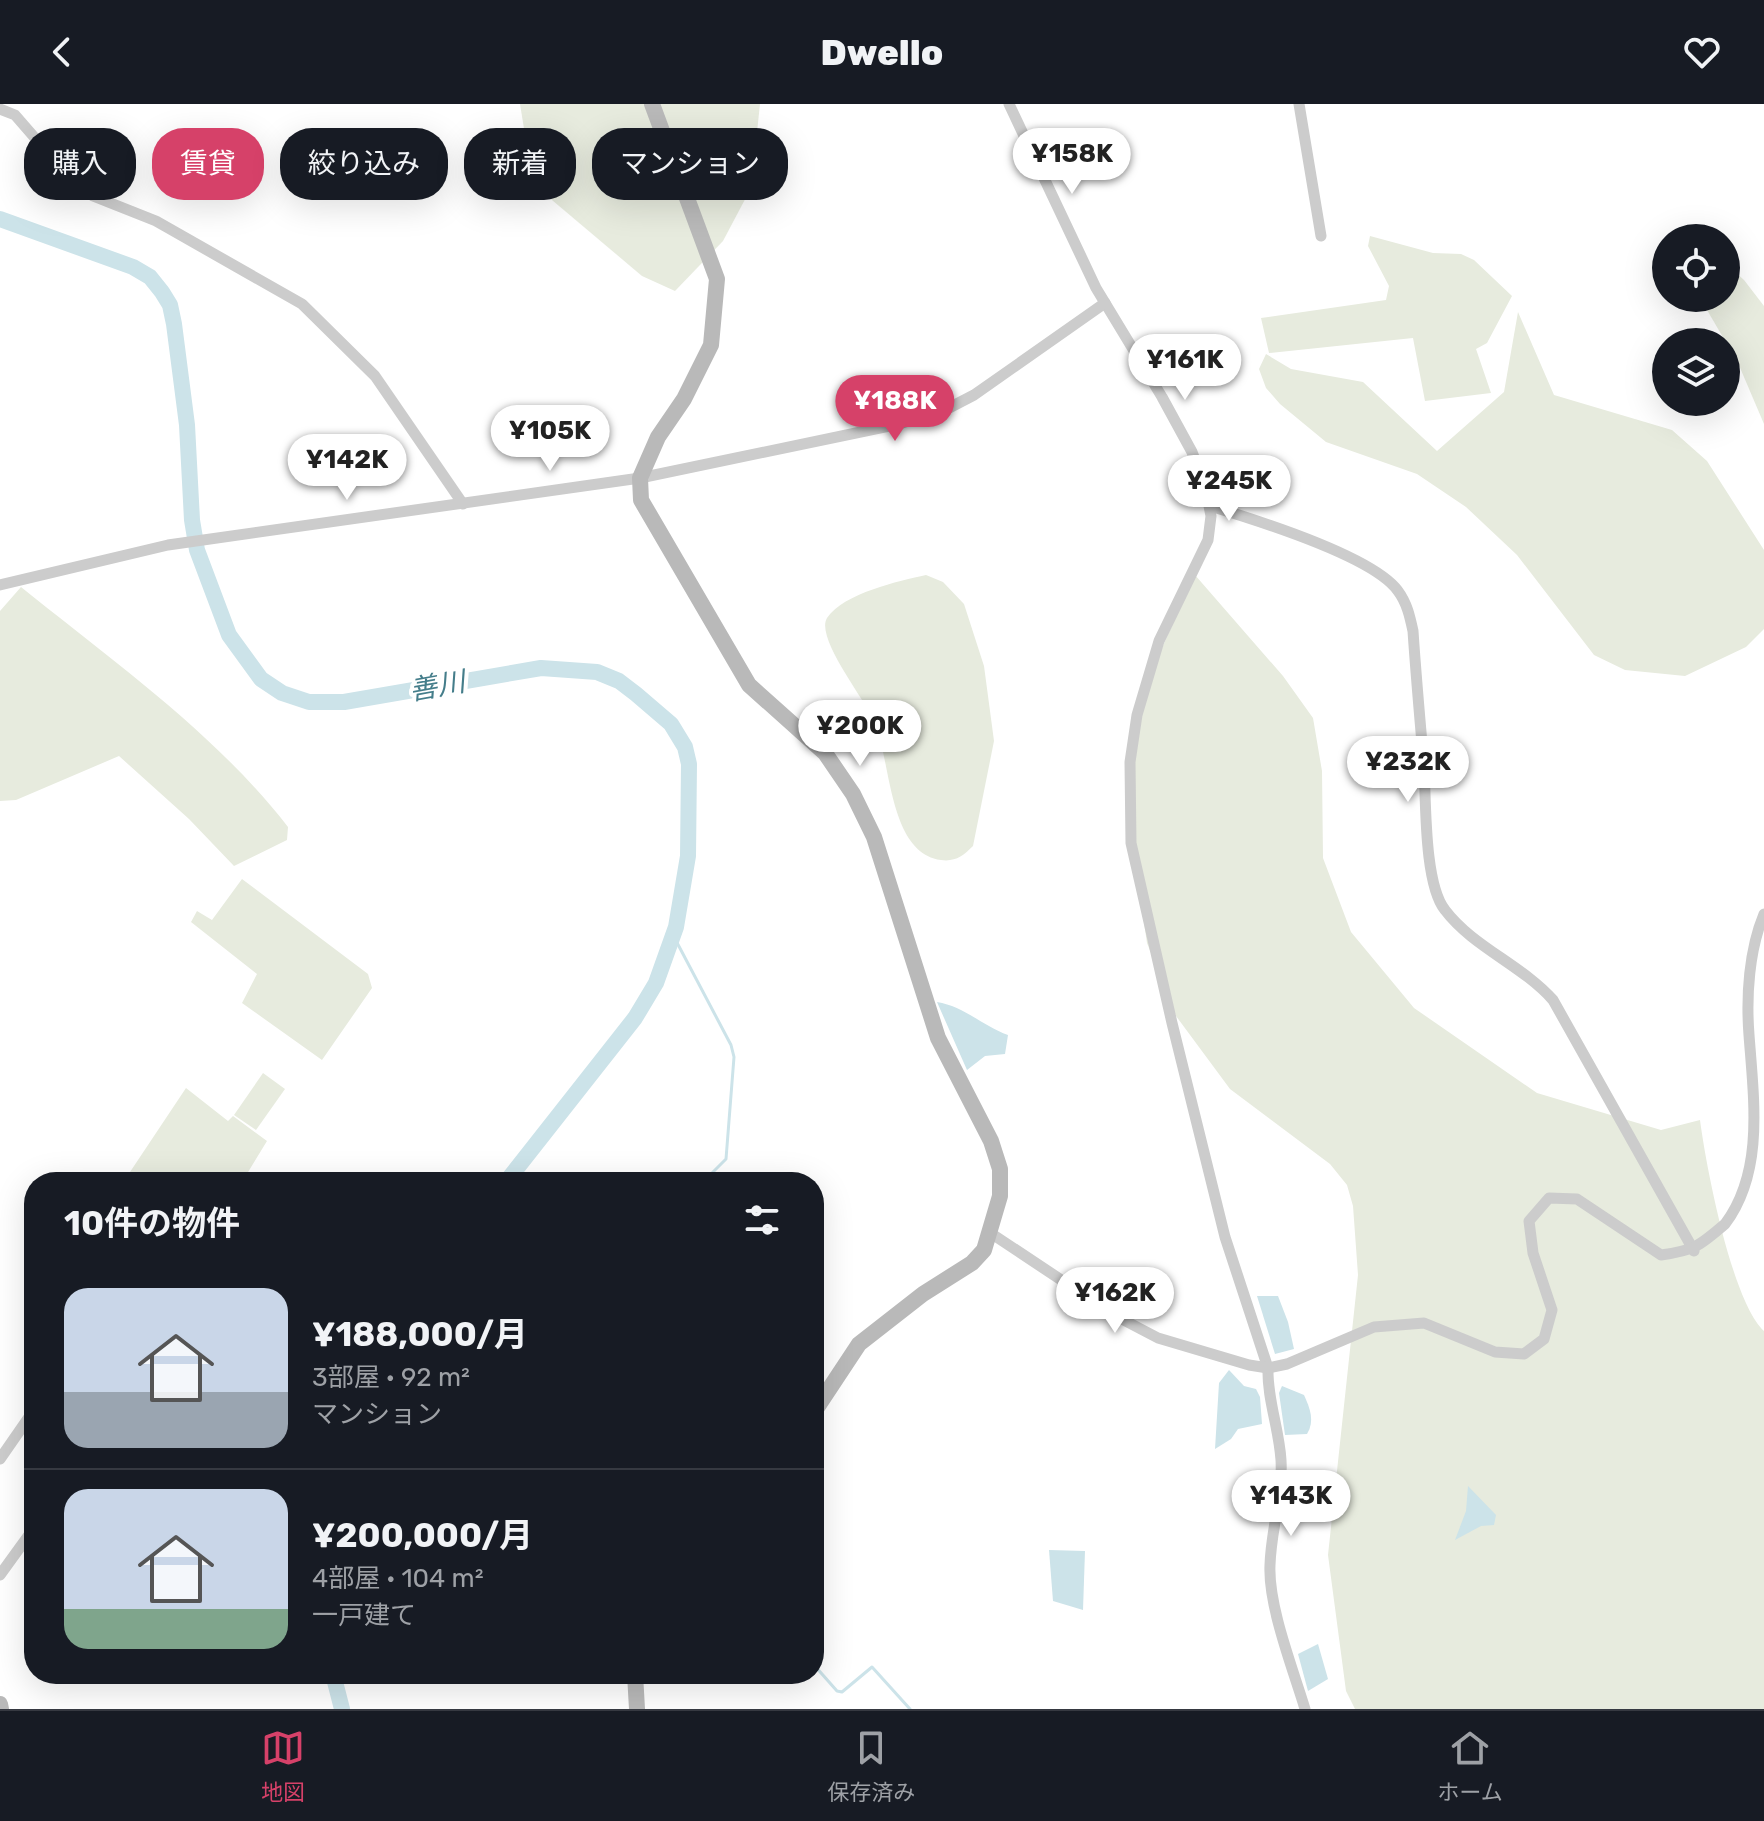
<!DOCTYPE html>
<html lang="ja">
<head>
<meta charset="utf-8">
<style>
	body { margin:0; font-family:Rubik,"Noto Sans JP",sans-serif; background:#242831; color:#f1f3f6; height:100vh; display:flex; flex-direction:column; font-size:30px; white-space:nowrap }
	* { box-sizing:border-box; margin:0 }
	p { font-size:26px; color:#9ea1a6 }
	.icon { flex:none; width:44px; height:44px; fill:none; stroke:currentColor; stroke-width:2; stroke-linecap:round; stroke-linejoin:round }
	.map { position:relative; flex:1; overflow:hidden }
	.drawer { position:absolute; left:24px; top:1068px; width:800px; height:512px; display:flex; flex-direction:column; background:#171b24; border-radius:32px; box-shadow:0 8px 32px #0002 }
	.drawer>* { flex:none }
	.top-card { position:absolute; left:24px; top:24px; width:800px; height:72px; display:flex; gap:16px }
	.fabs { position:absolute; left:1652px; top:120px; display:grid; gap:16px }
	.fabs a { display:grid; place-items:center; width:88px; height:88px; border-radius:50%; background:#171b24; box-shadow:0 8px 32px #0002; font-size:40px }
	.price { position:absolute; translate:-50% -68px; padding:0 18px; border-radius:28px; background:#fff; color:#222; font-size:26px; line-height:52px; filter:drop-shadow(0 2px 4px #0008) }
	.price::after { content:''; position:absolute; left:50%; top:48px; width:24px; height:18px; margin-left:-12px; background:inherit; clip-path:polygon(0 0,100% 0,50% 100%) }
	.price.current { background:#d64169; color:#fff }
	ul { padding:0; list-style:none }
	li { display:flex; align-items:center; gap:24px; height:200px; padding:0 40px }
	li+li { border-top:2px solid #363941 }
	li span { display:grid; place-items:center; flex:none; width:224px; height:160px; border-radius:24px; color:#555 }
	li>.icon { margin-inline-start:auto }
	span .icon { width:96px; height:96px; fill:#fffc; stroke-width:1 }
	li b { font-size:34px }
	h2 { display:flex; justify-content:space-between; align-items:center; height:96px; padding:0 40px; font-size:34px }
	.pill { padding:0 28px; border-radius:32px; background:#171b24; box-shadow:0 8px 32px #0002; font-size:28px; line-height:72px }
	.pill.current { background:#d64169; color:#fff }
	header { display:flex; justify-content:space-between; align-items:center; height:104px; padding:0 40px; background:#171b24; font-size:36px; font-weight:800 }
	.tabs { display:flex; justify-content:space-around; align-items:center; height:112px; border-top:2px solid #363941; background:#171b24; font-size:22px; color:#9ea1a6 }
	.tabs a { display:grid; justify-items:center; gap:4px }
	.tabs .current { color:#d64169 }
	.map>svg:first-child { display:block }
	.green { fill:#e7ebde }
	.water { fill:#cce3e9 }
	.lines { fill:none; stroke-linecap:round; stroke-linejoin:round }
	.stream { stroke:#cce3e9; stroke-width:3 }
	.river { stroke:#cce3e9; stroke-width:16 }
	.street { stroke:#ccc; stroke-width:11 }
	.secondary { stroke:#b9b9b9; stroke-width:16 }
	.labels { text-anchor:middle; dominant-baseline:central; stroke-width:8; stroke-linejoin:round; paint-order:stroke }
	.water-label { font-size:28px; font-style:italic; fill:#447d8a; stroke:#fff }
</style>
</head>
<body>
<header><svg class="icon" aria-label="back" viewBox="0 0 24 24"><path d="M15 5l-7 7 7 7"/></svg>Dwello<svg class="icon" aria-label="heart" viewBox="0 0 24 24"><path d="M12 20l-8-8c-3-5 5-10 8-4 3-6 11-1 8 4z"/></svg></header>
<div class="map">
<svg width="1764" height="1605" viewBox="0 0 1764 1605">
	<rect width="100%" height="100%" fill="#fff"/>
	<g class="green">
		<path d="M 520,0 L 760,0 L 751,84 L 723,137 L 675,187 L 642,172 L 533,80 Z"/>
		<path d="M 1370,132 L 1433,149 L 1461,150 L 1474,156 L 1512,192 L 1487,239 L 1476,245 L 1491,289 L 1425,297 L 1413,234 L 1269,249 L 1261,214 L 1386,196 L 1389,182 L 1368,142 Z"/>
		<path d="M 1726,160 L 1744,176 L 1764,202 L 1764,320 L 1738,259 L 1700,194 L 1726,194 Z"/>
		<path d="M 1518,208 L 1554,291 L 1672,326 L 1707,357 L 1764,446 L 1764,525 L 1746,543 L 1685,572 L 1625,566 L 1594,551 L 1517,451 L 1466,403 L 1417,370 L 1326,338 L 1280,300 L 1266,284 L 1259,265 L 1266,250 L 1291,265 L 1363,278 L 1437,347 L 1504,288 Z"/>
		<path d="M 926,471 L 943,478 L 964,500 L 984,562 L 994,637 L 973,742 C 963,752 955,758 941,756 C 888,749 891,655 874,616 C 864,595 815,533 827,514 C 844,489 899,477 926,471 Z"/>
		<path d="M 1195,471 L 1283,572 L 1313,614 L 1322,667 L 1323,754 L 1351,828 L 1414,904 L 1537,989 L 1661,1026 L 1700,1016 C 1706,1062 1732,1198 1764,1227 L 1764,1605 L 1355,1605 L 1346,1587 L 1328,1451 L 1358,1171 L 1353,1102 L 1347,1081 L 1330,1060 L 1230,985 L 1176,912 L 1147,839 L 1128,710 L 1133,608 Z"/>
		<path d="M 21,483 C 114,558 215,629 288,723 L 287,736 L 234,762 L 189,715 L 119,652 L 16,696 L 0,697 L 0,507 Z"/>
		<path d="M 242,775 L 368,870 L 372,884 L 322,956 L 242,899 L 257,870 L 191,818 L 197,807 L 212,816 Z"/>
		<path d="M 263,969 L 285,985 L 256,1026 L 234,1011 Z"/>
		<path d="M 186,984 L 228,1017 L 233,1012 L 267,1037 L 242,1078 L 131,1078 L 128,1071 Z"/>
	</g>
	<g class="water">
		<path d="M 937,898 C 963,902 983,922 1008,931 L 1005,950 L 985,952 L 967,966 Z"/>
		<path d="M 1257,1192 L 1278,1192 L 1288,1218 L 1294,1245 L 1275,1250 Z"/>
		<path d="M 1229,1266 L 1244,1282 L 1256,1285 L 1260,1293 L 1262,1320 L 1238,1325 L 1231,1335 L 1215,1345 L 1219,1279 Z"/>
		<path d="M 1282,1282 L 1304,1291 C 1310,1304 1315,1317 1307,1330 L 1285,1331 L 1279,1289 Z"/>
		<path d="M 1468,1382 L 1496,1411 L 1494,1421 L 1481,1422 L 1455,1436 L 1466,1407 Z"/>
		<path d="M 1049,1446 L 1085,1447 L 1083,1506 L 1053,1497 Z"/>
		<path d="M 1318,1540 L 1328,1575 L 1308,1587 L 1298,1550 Z"/>
	</g>
	<g class="lines">
		<g class="stream">
			<path d="M 673,831 L 731,941 L 734,953 L 726,1055 L 709,1072 L 683,1078"/>
			<path d="M 814,1561 L 837,1587 L 842,1588 L 872,1563 L 910,1605"/>
		</g>
		<g class="river">
			<path d="M 0,115 L 133,163 L 150,173 L 162,188 L 170,201 L 174,220 L 187,321 L 192,416 L 197,446 L 229,531 L 261,575 L 282,589 L 309,598 L 344,598 L 541,564 L 597,568 L 619,577 L 636,590 L 671,620 L 685,643 L 689,660 L 688,752 L 676,823 L 656,879 L 635,914 L 506,1078"/>
			<path d="M 333,1570 L 342,1605"/>
		</g>
		<g class="street">
			<path d="M 1009,0 L 1096,184 L 1162,293 L 1192,348 L 1205,382 L 1211,412 L 1208,436 L 1159,537 L 1137,611 L 1130,658 L 1131,739 L 1172,919 L 1225,1133 L 1268,1264 C 1267,1295 1279,1324 1281,1356 C 1283,1392 1271,1425 1270,1461 C 1268,1502 1293,1565 1305,1605"/>
			<path d="M 1299,0 L 1321,132"/>
			<path d="M 0,5 L 15,11 L 68,72 L 93,92 L 156,117 L 302,200 L 375,272 L 463,400"/>
			<path d="M 1210,402 C 1253,415 1373,452 1398,487 C 1407,499 1410,513 1413,527 C 1416,572 1420,617 1424,662 C 1426,697 1424,780 1445,806 C 1473,843 1522,861 1553,896 L 1694,1147"/>
			<path d="M 0,481 L 168,441 L 640,374 L 899,320 L 947,305 L 974,291 L 1105,199"/>
			<path d="M 262,1078 L 265,1074"/>
			<path d="M 989,1128 L 1114,1211 L 1158,1234 L 1249,1261 L 1268,1264 L 1287,1260 L 1374,1223 L 1424,1219 L 1495,1248 L 1524,1250 L 1544,1235 L 1552,1206 L 1533,1149 L 1529,1117 L 1549,1094 L 1577,1095 L 1661,1151 C 1696,1146 1699,1142 1725,1120 C 1764,1068 1754,998 1749,931 C 1746,892 1749,846 1764,810"/>
			<path d="M 0,1355 L 34,1306"/>
			<path d="M 0,1471 L 34,1424"/>
		</g>
		<g class="secondary">
			<path d="M 652,0 L 717,175 L 711,241 L 684,295 L 658,333 L 640,374 L 641,396 L 749,581 L 825,649 L 853,690 L 874,733 L 938,934 L 991,1037 L 1000,1065 L 1000,1092 L 984,1146 L 972,1159 L 923,1190 L 859,1240 L 814,1308"/>
			<path d="M 635,1570 L 637,1605"/>
			<path d="M 0,1600 L 1,1605"/>
		</g>
	</g>
	<g class="labels">
		<g class="water-label">
			<text transform="translate(437 582) rotate(-10)">善川</text>
		</g>
	</g>
</svg>
<div class="fabs">
<a><svg class="icon" aria-label="locate" viewBox="0 0 24 24"><circle cx="12" cy="12" r="6"/><path d="M12 2v4M12 18v4M2 12h4M18 12h4"/></svg></a>
<a><svg class="icon" aria-label="layers" viewBox="0 0 24 24"><path d="M12 4l9 5-9 5-9-5zM3 14l9 5 9-5"/></svg></a>
</div>
<b class="price" style="left:1072px;top:92px">¥158K</b>
<b class="price" style="left:1185px;top:298px">¥161K</b>
<b class="price current" style="left:895px;top:339px">¥188K</b>
<b class="price" style="left:550px;top:369px">¥105K</b>
<b class="price" style="left:347px;top:398px">¥142K</b>
<b class="price" style="left:1229px;top:419px">¥245K</b>
<b class="price" style="left:860px;top:664px">¥200K</b>
<b class="price" style="left:1408px;top:700px">¥232K</b>
<b class="price" style="left:1115px;top:1231px">¥162K</b>
<b class="price" style="left:1291px;top:1434px">¥143K</b>
<div class="top-card">
<a class="pill">購入</a>
<a class="pill current">賃貸</a>
<a class="pill">絞り込み</a>
<a class="pill">新着</a>
<a class="pill">マンション</a>
</div>
<section class="drawer">
<h2>10件の物件<svg class="icon" aria-label="filters" viewBox="0 0 24 24"><path d="M4 7h16M4 17h16"/><circle cx="9" cy="7" r="2"/><circle cx="15" cy="17" r="2"/></svg></h2>
<ul>
<li><span style="background:linear-gradient(#c9d6e8 65%,#9aa5b1 0)"><svg class="icon" aria-label="home" viewBox="0 0 24 24"><path d="M3 11l9-7 9 7M6 9v11h12V9"/></svg></span><div><b>¥188,000/月</b><p>3部屋 · 92 m²</p><p>マンション</p></div></li>
<li><span style="background:linear-gradient(#c9d6e8 75%,#7fa58c 0)"><svg class="icon" aria-label="home" viewBox="0 0 24 24"><path d="M3 11l9-7 9 7M6 9v11h12V9"/></svg></span><div><b>¥200,000/月</b><p>4部屋 · 104 m²</p><p>一戸建て</p></div></li>
</ul>
</section>
</div>
<nav class="tabs">
<a class="current"><svg class="icon" aria-label="map" viewBox="0 0 24 24"><path d="M3 6l6-2 6 2 6-2v14l-6 2-6-2-6 2zM9 4v14M15 6v14"/></svg>地図</a>
<a><svg class="icon" aria-label="saved" viewBox="0 0 24 24"><path d="M7 4h10v16l-5-4-5 4z"/></svg>保存済み</a>
<a><svg class="icon" aria-label="home" viewBox="0 0 24 24"><path d="M3 11l9-7 9 7M6 9v11h12V9"/></svg>ホーム</a>
</nav>
</body>
</html>
